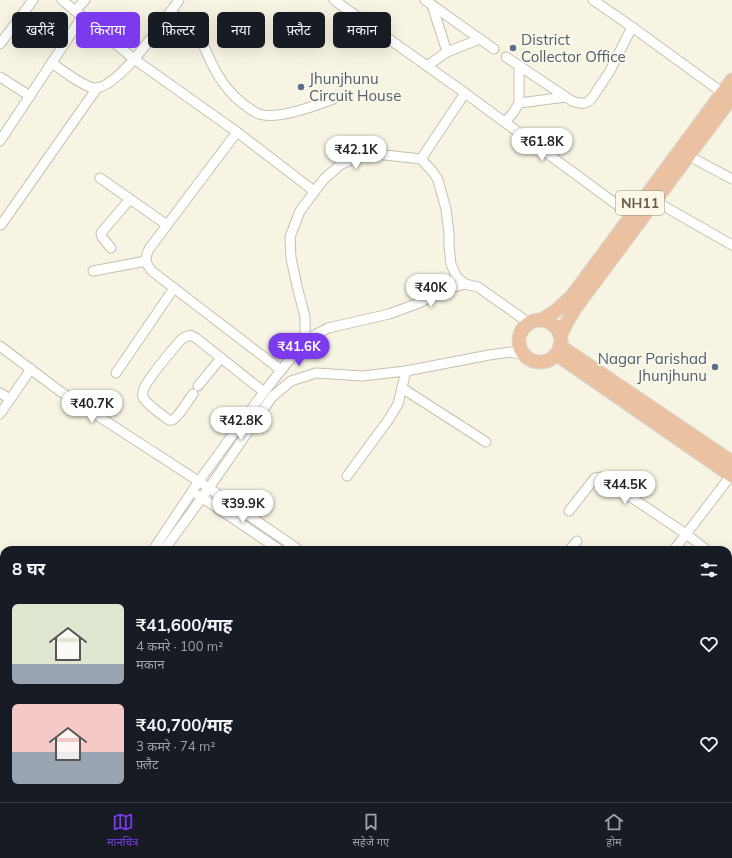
<!DOCTYPE html>
<html lang="hi">
<head>
<meta charset="utf-8">
<style>
	body { margin:0; font-family:Mulish,"Noto Sans Devanagari",sans-serif; background:#242831; color:#f1f3f6; height:100vh; display:flex; flex-direction:column; font-size:15px; white-space:nowrap }
	* { box-sizing:border-box; margin:0 }
	p { font-size:13px; color:#9ea1a6 }
	.icon { flex:none; width:22px; height:22px; fill:none; stroke:currentColor; stroke-width:2; stroke-linecap:round; stroke-linejoin:round }
	.map { position:relative; flex:1; overflow:hidden }
	.side { position:absolute; left:0px; top:546px; width:732px; height:256px; display:flex; flex-direction:column; background:#171b24; border-radius:12px 12px 0 0; box-shadow:0 4px 16px #0002 }
	.side>* { flex:none }
	.hud { position:absolute; left:12px; top:12px; width:400px; height:36px; display:flex; gap:8px }
	.price { position:absolute; translate:-50% -34px; padding:0 9px; border-radius:14px; background:#fff; color:#222; font-size:13px; line-height:26px; filter:drop-shadow(0 1px 2px #0008) }
	.price::after { content:''; position:absolute; left:50%; top:24px; width:12px; height:9px; margin-left:-6px; background:inherit; clip-path:polygon(0 0,100% 0,50% 100%) }
	.price.active { background:#7c3aed; color:#fff }
	ul { padding:0; list-style:none }
	li { display:flex; align-items:center; gap:12px; height:100px; padding:0 12px }
	li span { display:grid; place-items:center; flex:none; width:112px; height:80px; border-radius:6px; color:#555 }
	li>.icon { margin-inline-start:auto }
	span .icon { width:48px; height:48px; fill:#fffc; stroke-width:1 }
	li b { font-size:17px }
	h2 { display:flex; justify-content:space-between; align-items:center; height:48px; padding:0 12px; font-size:17px }
	.chip { padding:0 14px; border-radius:6px; background:#171b24; box-shadow:0 4px 16px #0002; font-size:14px; line-height:36px }
	.chip.active { background:#7c3aed; color:#fff }
	.menu { display:flex; justify-content:space-around; align-items:center; height:56px; border-top:1px solid #363941; background:#171b24; font-size:11px; color:#9ea1a6 }
	.menu a { display:grid; justify-items:center; gap:2px }
	.menu .active { color:#7c3aed }
	.map>svg:first-child { display:block }
	.lines { fill:none; stroke-linecap:round; stroke-linejoin:round }
	.minor-casing { stroke:#c9bfae; stroke-width:11 }
	.major-casing { stroke:#d9d5d1; stroke-width:13 }
	.highway-casing { stroke:#d9d5d1; stroke-width:15 }
	.minor { stroke:#fff; stroke-width:9 }
	.major { stroke:#eee0a4; stroke-width:11 }
	.highway { stroke:#eac2a2; stroke-width:13 }
	.service-dot { fill:#5c6f8a; stroke:#fcf8e8; stroke-width:1.5 }
	.labels { text-anchor:middle; dominant-baseline:central; stroke-width:3.5; stroke-linejoin:round; paint-order:stroke }
	.shield { fill:#fcf8e8; stroke:#978c7c; stroke-width:1 }
	.shield-label { font-size:14px; font-weight:bold; fill:#6c5e4d }
	.service-label { font-size:15px; fill:#4e5e75; stroke:#fcf8e8; text-anchor:start }
</style>
</head>
<body>
<div class="map">
<svg width="732" height="802" viewBox="0 0 732 802">
	<rect width="100%" height="100%" fill="#f8f4e3"/>
	<g class="lines">
		<defs>
			<g id="minor">
				<path d="M 62,0 L 134,59 L 237,132 L 314,191"/>
				<path d="M 334,0 L 465,93 L 631,215"/>
				<path d="M 425,0 L 494,49"/>
				<path d="M 593,0 L 632,27 L 723,93"/>
				<path d="M 432,5 L 447,52"/>
				<path d="M 75,11 L 85,0"/>
				<path d="M 170,12 L 196,29 L 198,32 C 209,59 219,85 243,104 C 248,107 253,112 259,114 C 277,120 315,106 333,99"/>
				<path d="M 0,44 L 33,0"/>
				<path d="M 506,57 L 572,101 C 580,104 586,105 592,98 L 610,71 L 632,27"/>
				<path d="M 52,63 C 62,70 82,86 94,88 C 118,90 165,19 179,0"/>
				<path d="M 427,66 L 447,52 L 480,39"/>
				<path d="M 0,77 L 30,96"/>
				<path d="M 519,103 L 566,97"/>
				<path d="M 505,122 L 513,113 L 519,103 L 519,66"/>
				<path d="M 237,132 L 149,249 C 144,259 146,265 153,272 L 281,370"/>
				<path d="M 0,141 L 82,17"/>
				<path d="M 689,156 L 732,179"/>
				<path d="M 421,159 L 465,93"/>
				<path d="M 100,178 L 167,225"/>
				<path d="M 655,201 L 732,245"/>
				<path d="M 1,225 L 97,88"/>
				<path d="M 111,248 L 102,237 L 101,233 L 130,199"/>
				<path d="M 93,271 L 146,261"/>
				<path d="M 305,340 L 305,317 L 297,286 L 291,258 L 290,237 L 300,211 L 324,179 L 340,165 L 356,158 L 376,154 L 421,159 L 433,172 L 438,180 L 446,209 L 449,233 L 449,246 L 451,264 L 456,276 L 465,284"/>
				<path d="M 0,346 L 61,392 L 209,488 L 299,550"/>
				<path d="M 116,373 L 174,288"/>
				<path d="M 198,386 L 221,358"/>
				<path d="M 402,388 L 486,442"/>
				<path d="M 0,393 L 10,399"/>
				<path d="M 193,394 C 189,399 177,419 172,420 C 169,421 169,420 166,418 C 160,413 146,404 143,397 C 142,394 143,391 144,388 C 153,372 167,356 179,342 L 183,338 L 190,335 L 196,338 L 264,392"/>
				<path d="M 0,414 L 31,369"/>
				<path d="M 347,476 L 389,419 L 398,404 L 406,371"/>
				<path d="M 198,495 L 280,550"/>
				<path d="M 569,511 L 595,478 L 601,477 L 686,534 L 707,550"/>
				<path d="M 153,550 L 199,481 L 264,392 L 305,340 L 328,328 L 389,314 L 419,303 L 444,290 L 465,284 L 478,287 L 529,323"/>
				<path d="M 164,550 L 209,488 L 272,397 L 291,381 L 316,373 L 362,376 L 406,371 L 489,355 L 511,352 L 524,355"/>
				<path d="M 570,550 L 577,541"/>
				<path d="M 674,550 L 732,474"/>
				<path d="M 728,566 L 732,569"/>
				<path d="M 728,649 L 732,643"/>
				<path d="M 728,738 L 732,740"/>
				<path d="M 0,746 L 4,742"/>
				<path d="M 469,798 L 474,802"/>
				<path d="M 629,798 L 635,802"/>
				<path d="M 652,798 L 658,802"/>
				<path d="M 116,802 L 119,798"/>
				<path d="M 218,802 L 221,798"/>
				<path d="M 316,802 L 319,798"/>
				<path d="M 410,802 L 413,798"/>
				<path d="M 618,802 L 621,798"/>
			</g>
			<g id="major">
				<path d="M 0,752 L 4,754"/>
				<path d="M 0,789 L 4,788"/>
				<path d="M 27,798 L 44,802"/>
			</g>
			<g id="highway">
				<path d="M 542,320 L 557,310 L 572,296 L 732,80"/>
				<circle cx="540" cy="341" r="21"/>
				<path d="M 560,336 L 567,322 L 576,307 L 732,97"/>
				<path d="M 560,346 L 732,462"/>
				<path d="M 556,354 L 732,476"/>
			</g>
		</defs>
		<use href="#minor" class="minor-casing"/>
		<use href="#major" class="major-casing"/>
		<use href="#highway" class="highway-casing"/>
		<use href="#minor" class="minor"/>
		<use href="#major" class="major"/>
		<use href="#highway" class="highway"/>
	</g>
	<g class="service-dot">
		<circle cx="513" cy="48" r="4"/>
		<circle cx="301" cy="87" r="4"/>
		<circle cx="715" cy="367" r="4"/>
	</g>
	<g class="labels">
		<rect class="shield" x="616" y="191" width="48" height="24" rx="3"/>
		<g class="shield-label">
			<text x="640" y="203">NH11</text>
		</g>
		<g class="service-label">
			<text x="521" y="39">District<tspan x="521" dy="17">Collector Office</tspan></text>
			<text x="309" y="78">Jhunjhunu<tspan x="309" dy="17">Circuit House</tspan></text>
			<text x="707" y="358" text-anchor="end">Nagar Parishad<tspan x="707" dy="17">Jhunjhunu</tspan></text>
		</g>
	</g>
</svg>
<b class="price" style="left:542px;top:162px">₹61.8K</b>
<b class="price" style="left:356px;top:170px">₹42.1K</b>
<b class="price" style="left:431px;top:308px">₹40K</b>
<b class="price active" style="left:299px;top:367px">₹41.6K</b>
<b class="price" style="left:92px;top:424px">₹40.7K</b>
<b class="price" style="left:241px;top:441px">₹42.8K</b>
<b class="price" style="left:625px;top:505px">₹44.5K</b>
<b class="price" style="left:243px;top:524px">₹39.9K</b>
<div class="hud">
<a class="chip">खरीदें</a>
<a class="chip active">किराया</a>
<a class="chip">फ़िल्टर</a>
<a class="chip">नया</a>
<a class="chip">फ़्लैट</a>
<a class="chip">मकान</a>
</div>
<section class="side">
<h2>8 घर<svg class="icon" aria-label="filters" viewBox="0 0 24 24"><path d="M4 7h16M4 17h16"/><circle cx="9" cy="7" r="2"/><circle cx="15" cy="17" r="2"/></svg></h2>
<ul>
<li><span style="background:linear-gradient(#dfe7d0 75%,#9aa5b1 0)"><svg class="icon" aria-label="home" viewBox="0 0 24 24"><path d="M3 11l9-7 9 7M6 9v11h12V9"/></svg></span><div><b>₹41,600/माह</b><p>4 कमरे · 100 m²</p><p>मकान</p></div><svg class="icon" aria-label="heart" viewBox="0 0 24 24"><path d="M12 20l-8-8c-3-5 5-10 8-4 3-6 11-1 8 4z"/></svg></li>
<li><span style="background:linear-gradient(#f6c9c9 60%,#9aa5b1 0)"><svg class="icon" aria-label="home" viewBox="0 0 24 24"><path d="M3 11l9-7 9 7M6 9v11h12V9"/></svg></span><div><b>₹40,700/माह</b><p>3 कमरे · 74 m²</p><p>फ़्लैट</p></div><svg class="icon" aria-label="heart" viewBox="0 0 24 24"><path d="M12 20l-8-8c-3-5 5-10 8-4 3-6 11-1 8 4z"/></svg></li>
</ul>
</section>
</div>
<nav class="menu">
<a class="active"><svg class="icon" aria-label="map" viewBox="0 0 24 24"><path d="M3 6l6-2 6 2 6-2v14l-6 2-6-2-6 2zM9 4v14M15 6v14"/></svg>मानचित्र</a>
<a><svg class="icon" aria-label="saved" viewBox="0 0 24 24"><path d="M7 4h10v16l-5-4-5 4z"/></svg>सहेजे गए</a>
<a><svg class="icon" aria-label="home" viewBox="0 0 24 24"><path d="M3 11l9-7 9 7M6 9v11h12V9"/></svg>होम</a>
</nav>
</body>
</html>
